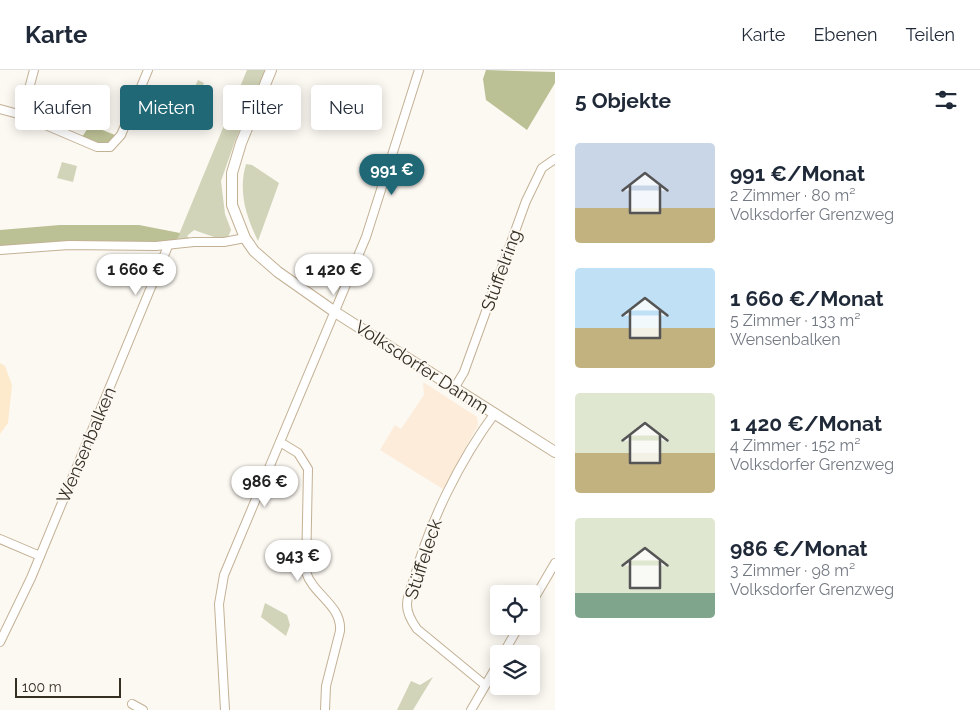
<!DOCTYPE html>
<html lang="de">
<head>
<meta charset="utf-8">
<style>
	body { margin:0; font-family:Raleway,sans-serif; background:#f2f2f3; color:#1f2937; height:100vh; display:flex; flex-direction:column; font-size:19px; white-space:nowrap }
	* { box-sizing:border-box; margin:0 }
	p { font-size:16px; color:#747a83 }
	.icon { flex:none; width:28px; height:28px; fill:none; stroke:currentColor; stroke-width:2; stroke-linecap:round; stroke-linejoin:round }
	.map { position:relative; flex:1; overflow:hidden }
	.sheet { display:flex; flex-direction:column; background:#fff; width:425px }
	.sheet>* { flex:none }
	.hud { position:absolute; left:15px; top:15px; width:465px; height:45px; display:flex; gap:10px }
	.buttons { position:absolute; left:490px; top:515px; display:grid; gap:10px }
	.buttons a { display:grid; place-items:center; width:50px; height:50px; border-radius:5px; background:#fff; box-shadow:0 2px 12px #0003; font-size:25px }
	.scale { position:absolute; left:15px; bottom:12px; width:106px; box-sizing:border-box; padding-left:5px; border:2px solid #352e23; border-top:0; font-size:14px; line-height:18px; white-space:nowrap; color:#352e23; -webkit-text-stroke:4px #fcf8f2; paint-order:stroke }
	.price { position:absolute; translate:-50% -42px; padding:0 11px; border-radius:18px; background:#fff; color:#222; font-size:16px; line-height:32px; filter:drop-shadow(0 1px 2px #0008) }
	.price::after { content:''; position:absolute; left:50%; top:30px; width:15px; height:11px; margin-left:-8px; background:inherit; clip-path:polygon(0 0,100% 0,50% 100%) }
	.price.on { background:#206875; color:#fff }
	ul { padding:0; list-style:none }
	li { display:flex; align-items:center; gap:15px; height:125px; padding:0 20px }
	li span { display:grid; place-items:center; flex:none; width:140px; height:100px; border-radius:5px; color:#555 }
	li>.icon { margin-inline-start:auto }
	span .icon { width:60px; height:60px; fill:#fffc; stroke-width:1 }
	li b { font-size:21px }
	h2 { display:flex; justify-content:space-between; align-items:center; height:60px; padding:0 20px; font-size:21px }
	.pill { padding:0 18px; border-radius:5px; background:#fff; box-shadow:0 2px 12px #0003; font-size:18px; line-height:45px }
	.pill.on { background:#206875; color:#fff }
	header { display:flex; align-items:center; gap:30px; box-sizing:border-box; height:70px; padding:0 25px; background:#fff; border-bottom:1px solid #e0e1e3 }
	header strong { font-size:24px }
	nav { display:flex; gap:28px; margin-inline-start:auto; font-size:18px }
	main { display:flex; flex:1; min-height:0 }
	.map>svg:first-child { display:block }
	.commercial { fill:#fdecda }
	.built { fill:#fdeacd }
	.green { fill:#d1d4b8 }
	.forest { fill:#bbc095 }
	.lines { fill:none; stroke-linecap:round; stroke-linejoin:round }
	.minor-casing { stroke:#c3b195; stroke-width:10 }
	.major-casing { stroke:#c3b195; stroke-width:12 }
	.minor { stroke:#fff; stroke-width:8 }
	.major { stroke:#fff; stroke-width:10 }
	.labels { text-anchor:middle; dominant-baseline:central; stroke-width:4; stroke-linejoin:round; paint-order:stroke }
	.street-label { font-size:18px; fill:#352e23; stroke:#fcf8f2 }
</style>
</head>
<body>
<header>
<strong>Karte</strong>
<nav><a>Karte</a><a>Ebenen</a><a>Teilen</a></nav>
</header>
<main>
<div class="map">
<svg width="555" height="640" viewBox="0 0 555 640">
	<rect width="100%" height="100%" fill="#fcf8f2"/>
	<path class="commercial" d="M 423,312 L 477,347 L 478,355 L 443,419 L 380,380 L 395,355 L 401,359 L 424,325 Z"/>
	<path class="built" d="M 0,293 L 5,296 L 12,315 L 8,353 L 0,364 Z"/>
	<g class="green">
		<path d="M 247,0 L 265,0 L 235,71 L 221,111 L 225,144 L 231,160 L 228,167 L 214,167 L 194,160 L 187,166 L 194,172 L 175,174 Z"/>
		<path d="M 198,10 L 204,13 L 194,35 L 169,23 L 172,16 L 191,25 Z"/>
		<path d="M 62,92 L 77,96 L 73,112 L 57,108 Z"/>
		<path d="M 246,94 L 252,95 L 279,113 L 258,171 C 246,147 238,121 246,94 Z"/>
		<path d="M 265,533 L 287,545 L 290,555 L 286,566 L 261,547 Z"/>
		<path d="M 433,607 L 413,640 L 397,640 L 411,611 L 420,615 Z"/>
	</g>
	<g class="forest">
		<path d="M 486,0 L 555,2 L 555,13 L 527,60 L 486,30 L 483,9 Z"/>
		<path d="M 90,55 L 120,67 L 110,77 L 80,70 Z"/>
		<path d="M 60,155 L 139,155 L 180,163 L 175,174 L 0,180 L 0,160 Z"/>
	</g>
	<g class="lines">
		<defs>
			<g id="minor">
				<path d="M 0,39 L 22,45 L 97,77 L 110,77 L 121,65 L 148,0"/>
				<path d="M 22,45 L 34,0"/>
				<path d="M 0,180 L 69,175 L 156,176 L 194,172 L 224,172 L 245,168"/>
				<path d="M 455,317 L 464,302 L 526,131 L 542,98 L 555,89"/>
				<path d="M 280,372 L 298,383 L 308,399 L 306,502 C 313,525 342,535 340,561 L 326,616 L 325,640"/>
				<path d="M 0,469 L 40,486"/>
				<path d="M 531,534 L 555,493"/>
				<path d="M 0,572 L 31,508 L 168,176"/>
				<path d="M 503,584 L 519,556"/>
				<path d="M 485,615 L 417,559 C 412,552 407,544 407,535 C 407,526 411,517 414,509 C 429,453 460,390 495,343"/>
				<path d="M 132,634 L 143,640"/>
				<path d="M 225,640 L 219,534 L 224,505 L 366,167 L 419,0"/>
				<path d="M 471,640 L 499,592"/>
			</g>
			<path id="major" d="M 271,0 L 241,73 L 232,103 L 232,135 L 245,168 L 254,181 L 278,202 L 335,242 L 555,382"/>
		</defs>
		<use href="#minor" class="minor-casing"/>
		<use href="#major" class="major-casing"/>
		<use href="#minor" class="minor"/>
		<use href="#major" class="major"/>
	</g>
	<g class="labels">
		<g class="street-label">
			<text transform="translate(501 200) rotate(-70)">Stüffelring</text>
			<text transform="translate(422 297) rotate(33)">Volksdorfer Damm</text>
			<text transform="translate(86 375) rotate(-67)">Wensenbalken</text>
			<text transform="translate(423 489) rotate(-72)">Stüffeleck</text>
		</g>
	</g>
</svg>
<div class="buttons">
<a><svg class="icon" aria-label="locate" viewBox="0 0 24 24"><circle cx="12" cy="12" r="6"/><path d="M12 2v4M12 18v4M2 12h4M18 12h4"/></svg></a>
<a><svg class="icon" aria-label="layers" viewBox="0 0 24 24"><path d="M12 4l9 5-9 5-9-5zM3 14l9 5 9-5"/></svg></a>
</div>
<div class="scale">100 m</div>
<b class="price on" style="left:392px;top:126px">991 €</b>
<b class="price" style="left:136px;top:226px">1 660 €</b>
<b class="price" style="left:334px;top:226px">1 420 €</b>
<b class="price" style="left:265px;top:438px">986 €</b>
<b class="price" style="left:298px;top:512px">943 €</b>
<div class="hud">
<a class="pill">Kaufen</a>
<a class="pill on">Mieten</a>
<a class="pill">Filter</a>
<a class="pill">Neu</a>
</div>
</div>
<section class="sheet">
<h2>5 Objekte<svg class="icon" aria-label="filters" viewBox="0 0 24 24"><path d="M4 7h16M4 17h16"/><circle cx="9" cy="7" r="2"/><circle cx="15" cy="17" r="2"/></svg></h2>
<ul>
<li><span style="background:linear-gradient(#c9d6e8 65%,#c2b280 0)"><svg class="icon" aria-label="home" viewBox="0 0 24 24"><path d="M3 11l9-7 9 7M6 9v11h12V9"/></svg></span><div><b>991 €/Monat</b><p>2 Zimmer · 80 m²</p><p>Volksdorfer Grenzweg</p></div></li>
<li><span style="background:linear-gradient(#bfe0f5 60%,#c2b280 0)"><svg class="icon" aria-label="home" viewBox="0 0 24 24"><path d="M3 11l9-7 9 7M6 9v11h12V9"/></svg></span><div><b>1 660 €/Monat</b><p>5 Zimmer · 133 m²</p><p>Wensenbalken</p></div></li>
<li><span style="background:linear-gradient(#dfe7d0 60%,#c2b280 0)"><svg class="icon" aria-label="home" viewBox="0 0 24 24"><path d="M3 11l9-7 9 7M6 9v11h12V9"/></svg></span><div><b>1 420 €/Monat</b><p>4 Zimmer · 152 m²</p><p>Volksdorfer Grenzweg</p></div></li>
<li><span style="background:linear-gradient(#dfe7d0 75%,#7fa58c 0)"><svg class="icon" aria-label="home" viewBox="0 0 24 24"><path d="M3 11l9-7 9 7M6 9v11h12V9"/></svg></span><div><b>986 €/Monat</b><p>3 Zimmer · 98 m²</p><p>Volksdorfer Grenzweg</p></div></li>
</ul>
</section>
</main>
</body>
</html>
